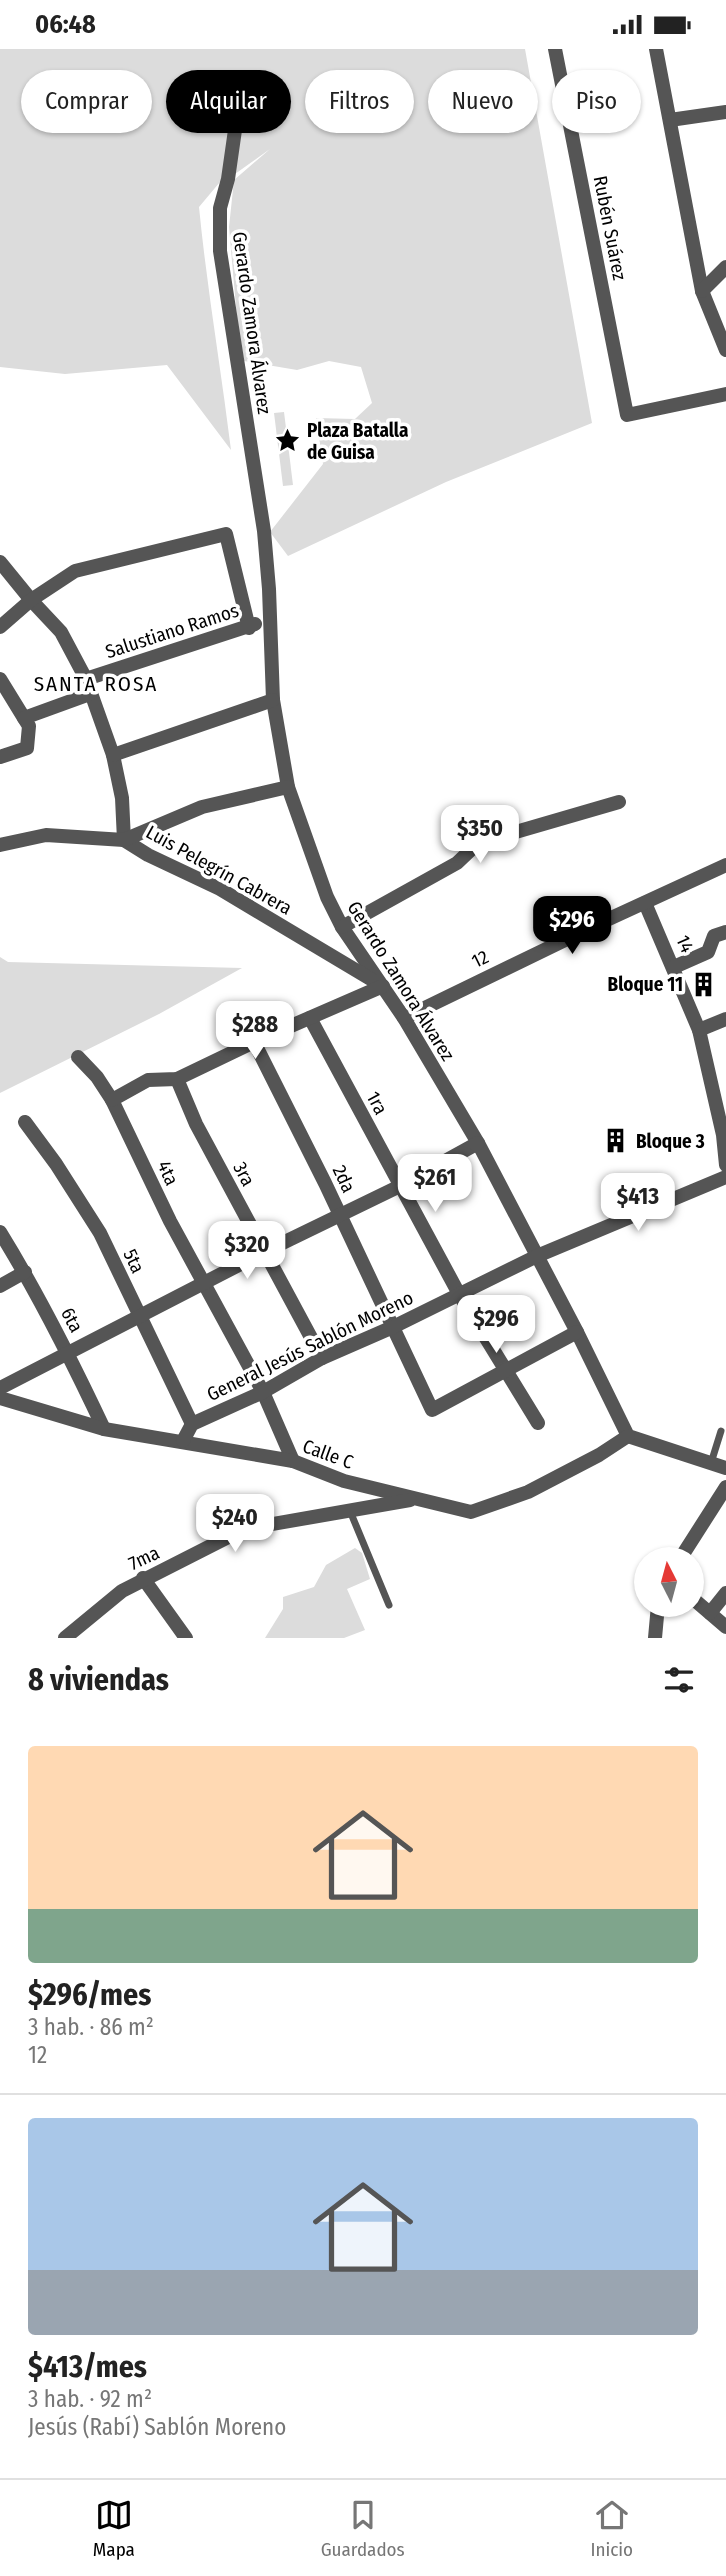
<!DOCTYPE html>
<html lang="es">
<head>
<meta charset="utf-8">
<style>
	body { margin:0; font-family:"Fira Sans Condensed",sans-serif; background:#f6f6f6; color:#222; height:100vh; display:flex; flex-direction:column; font-size:26px; white-space:nowrap }
	* { box-sizing:border-box; margin:0 }
	p { font-size:23px; color:#767676 }
	.icon { flex:none; width:38px; height:38px; fill:none; stroke:currentColor; stroke-width:2; stroke-linecap:round; stroke-linejoin:round }
	.map { position:relative; height:1589px; overflow:hidden }
	.panel { display:flex; flex-direction:column; background:#fff; flex:1 }
	.panel>* { flex:none }
	.guide { position:absolute; left:21px; top:21px; width:684px; height:63px; display:flex; gap:14px }
	.needle { width:46px; rotate:354deg }
	.controls { position:absolute; left:634px; top:1498px; display:grid; gap:14px }
	.controls a { display:grid; place-items:center; width:70px; height:70px; border-radius:50%; background:#fff; box-shadow:0 2px 5px #0004; font-size:35px }
	.price { position:absolute; translate:-50% -60px; padding:0 16px; border-radius:14px; background:#fff; color:#222; font-size:23px; line-height:46px; filter:drop-shadow(0 2px 4px #0008) }
	.price::after { content:''; position:absolute; left:50%; top:42px; width:21px; height:16px; margin-left:-10px; background:inherit; clip-path:polygon(0 0,100% 0,50% 100%) }
	.price.active { background:#000; color:#fff }
	ul { padding:0; list-style:none }
	li { display:grid; align-content:center; gap:14px; height:371px; padding:0 28px }
	li+li { border-top:2px solid #e0e0e0 }
	li span { display:grid; place-items:center; height:217px; border-radius:7px; color:#555 }
	li>.icon { margin-inline-start:auto }
	span .icon { width:126px; height:126px; fill:#fffc; stroke-width:1 }
	li b { font-size:30px }
	h2 { display:flex; justify-content:space-between; align-items:center; height:84px; padding:0 28px; font-size:30px }
	.tag { padding:0 24px; border-radius:32px; background:#fff; box-shadow:0 2px 5px #0004; font-size:24px; line-height:63px }
	.tag.active { background:#000; color:#fff }
	.status { display:flex; justify-content:space-between; align-items:center; height:49px; padding:0 35px; background:#fff; direction:ltr }
	.status svg { height:19px; fill:currentColor }
	.tabs { display:flex; justify-content:space-around; align-items:center; height:98px; border-top:2px solid #e0e0e0; background:#fff; font-size:19px; color:#767676 }
	.tabs a { display:grid; justify-items:center; gap:4px }
	.tabs .active { color:#000 }
	.map>svg:first-child { display:block }
	.green { fill:#dcdcdc }
	.lines { fill:none; stroke-linecap:round; stroke-linejoin:round }
	.service { stroke:#555; stroke-width:7 }
	.minor { stroke:#555; stroke-width:14 }
	.labels { text-anchor:middle; dominant-baseline:central; stroke-width:7; stroke-linejoin:round; paint-order:stroke }
	.street-label { font-size:19px; fill:#000; stroke:#fff }
	.poi-label { font-size:19px; font-weight:bold; fill:#000; stroke:#fff; text-anchor:start }
	.neighbourhood-label { font-size:21px; letter-spacing:2px; fill:#000; stroke:#fff }
</style>
</head>
<body>
<div class="status"><b>06:48</b><svg viewBox="0 0 49 12"><path d="M0 12V9h3v3zM5 12V6h3v6zM10 12V3h3v9zM15 12V0h3v12zM26 1h20v11H26zM47 4h2v5h-2z"/></svg></div>
<div class="map">
<svg width="726" height="1589" viewBox="0 0 726 1589">
	<rect width="100%" height="100%" fill="#fff"/>
	<g class="green">
		<path d="M 0,0 L 525,0 L 592,374 L 446,433 L 288,507 L 270,483 L 323,415 L 316,369 L 355,370 L 372,354 L 361,318 L 329,312 L 297,321 L 244,312 L 237,269 L 229,178 L 234,131 L 270,100 L 228,130 L 225,127 L 199,158 C 207,240 221,320 231,401 L 167,316 L 65,325 L 0,318 Z"/>
		<path d="M 284,363 L 293,436 L 283,437 L 274,364 Z"/>
		<path d="M 0,908 L 8,913 L 242,919 L 159,965 L 0,1044 Z"/>
		<path d="M 355,1499 L 362,1504 L 370,1530 L 347,1540 L 365,1581 L 344,1589 L 265,1589 L 283,1560 L 283,1548 L 314,1538 L 326,1516 Z"/>
	</g>
	<g class="lines">
		<g class="service">
			<path d="M 711,1414 L 721,1382"/>
			<path d="M 350,1462 L 389,1556"/>
		</g>
		<g class="minor">
			<path d="M 555,0 L 627,366 L 726,345"/>
			<path d="M 656,0 L 702,242 L 726,301"/>
			<path d="M 237,67 L 228,130 L 220,159 L 220,202 L 264,482 L 269,540 L 273,651 L 288,738 L 327,848 L 342,878 L 404,969 L 478,1094 L 577,1283 L 628,1387 L 726,1419"/>
			<path d="M 670,71 L 726,63"/>
			<path d="M 702,242 L 726,218"/>
			<path d="M 0,513 L 31,551 L 61,583 L 86,630 L 113,706 L 122,749 L 124,791 L 148,806 L 220,840 L 379,935"/>
			<path d="M 0,578 L 31,551 L 75,522 L 226,485 L 249,579"/>
			<path d="M 0,630 L 24,669"/>
			<path d="M 86,630 L 255,575"/>
			<path d="M 113,706 L 273,651"/>
			<path d="M 0,708 L 27,699 L 29,677 L 24,669 L 90,645"/>
			<path d="M 0,796 L 46,786 L 124,791 L 202,758 L 288,738"/>
			<path d="M 645,854 L 699,981 L 723,1086 L 726,1116"/>
			<path d="M 342,878 L 457,814 L 478,794 L 619,753"/>
			<path d="M 674,918 L 708,903 L 714,887 L 726,883"/>
			<path d="M 310,969 L 459,1245 L 538,1374"/>
			<path d="M 404,969 L 598,875 L 726,816"/>
			<path d="M 699,981 L 726,970"/>
			<path d="M 254,993 L 325,1134 L 432,1361 L 577,1283"/>
			<path d="M 78,1008 L 97,1028 L 112,1051 L 170,1172 L 263,1343 L 293,1412"/>
			<path d="M 177,1030 L 196,1075 L 322,1309"/>
			<path d="M 112,1051 L 148,1031 L 177,1030 L 254,993 L 383,937"/>
			<path d="M 25,1073 L 56,1115 L 100,1184 L 192,1375"/>
			<path d="M 0,1183 C 39,1246 72,1312 104,1380"/>
			<path d="M 0,1237 L 25,1223"/>
			<path d="M 0,1339 L 264,1203 L 400,1137 L 478,1094"/>
			<path d="M 0,1349 L 104,1380 L 293,1412 L 344,1432 L 471,1463 L 528,1443 L 599,1406 L 628,1387"/>
			<path d="M 183,1392 L 192,1375 L 263,1343 L 322,1309 L 393,1278 L 537,1207 L 726,1128"/>
			<path d="M 680,1510 L 726,1438"/>
			<path d="M 143,1529 L 186,1589"/>
			<path d="M 691,1548 L 726,1578"/>
			<path d="M 710,1564 L 726,1544"/>
			<path d="M 65,1589 L 122,1542 L 244,1480 L 410,1451"/>
			<path d="M 655,1589 L 658,1556"/>
		</g>
	</g>
	<defs>
		<symbol id="sight-bare" viewBox="-9 -9 18 18"><path d="M0-6L1.8-2.2L6-1.7L2.9 1.2L3.7 5.4L0 3.3L-3.7 5.4L-2.9 1.2L-6-1.7L-1.8-2.2Z" fill="#000" stroke="#fff" stroke-width="2.5" paint-order="stroke"/></symbol>
		<symbol id="building-bare" viewBox="-9 -9 18 18"><path d="M-4-6H4V6H1V3H-1V6H-4ZM-2.5-4.3h1.7v1.8h-1.7ZM.8-4.3h1.7v1.8H.8ZM-2.5-1h1.7V.8h-1.7ZM.8-1h1.7V.8H.8Z" fill="#000" stroke="#fff" stroke-width="2.5" paint-order="stroke"/></symbol>
	</defs>
	<g fill-rule="evenodd">
		<use href="#sight-bare" x="270" y="374" width="35" height="35"/>
		<use href="#building-bare" x="686" y="918" width="35" height="35"/>
		<use href="#building-bare" x="598" y="1074" width="35" height="35"/>
	</g>
	<g class="labels">
		<g class="street-label">
			<text transform="translate(610 179) rotate(79)">Rubén Suárez</text>
			<text transform="translate(252 274) rotate(82)">Gerardo Zamora Álvarez</text>
			<text transform="translate(172 582) rotate(-18)">Salustiano Ramos</text>
			<text transform="translate(219 821) rotate(29)">Luis Pelegrín Cabrera</text>
			<text transform="translate(685 895) rotate(66)">14</text>
			<text transform="translate(480 910) rotate(-26)">12</text>
			<text transform="translate(401 932) rotate(58)">Gerardo Zamora Álvarez</text>
			<text transform="translate(377 1054) rotate(62)">1ra</text>
			<text transform="translate(168 1124) rotate(65)">4ta</text>
			<text transform="translate(244 1125) rotate(62)">3ra</text>
			<text transform="translate(344 1130) rotate(65)">2da</text>
			<text transform="translate(134 1212) rotate(65)">5ta</text>
			<text transform="translate(72 1271) rotate(62)">6ta</text>
			<text transform="translate(310 1297) rotate(-26)">General Jesús Sablón Moreno</text>
			<text transform="translate(328 1405) rotate(20)">Calle C</text>
			<text transform="translate(144 1509) rotate(-25)">7ma</text>
		</g>
		<g class="poi-label">
			<text x="307" y="381">Plaza Batalla<tspan x="307" dy="22">de Guisa</tspan></text>
			<text x="683" y="935" text-anchor="end">Bloque 11</text>
			<text x="636" y="1092">Bloque 3</text>
		</g>
		<g class="neighbourhood-label">
			<text x="96" y="635">SANTA ROSA</text>
		</g>
	</g>
</svg>
<div class="controls">
<a><svg class="needle" viewBox="-14 -14 28 28"><path d="M0-13l5 13h-10z" fill="#e53935"/><path d="M0 13l5-13h-10z" fill="#767676"/></svg></a>
</div>
<b class="price" style="left:480px;top:816px">$350</b>
<b class="price active" style="left:572px;top:907px">$296</b>
<b class="price" style="left:255px;top:1012px">$288</b>
<b class="price" style="left:435px;top:1165px">$261</b>
<b class="price" style="left:638px;top:1184px">$413</b>
<b class="price" style="left:247px;top:1232px">$320</b>
<b class="price" style="left:496px;top:1306px">$296</b>
<b class="price" style="left:235px;top:1505px">$240</b>
<div class="guide">
<a class="tag">Comprar</a>
<a class="tag active">Alquilar</a>
<a class="tag">Filtros</a>
<a class="tag">Nuevo</a>
<a class="tag">Piso</a>
</div>
</div>
<section class="panel">
<h2>8 viviendas<svg class="icon" aria-label="filters" viewBox="0 0 24 24"><path d="M4 7h16M4 17h16"/><circle cx="9" cy="7" r="2"/><circle cx="15" cy="17" r="2"/></svg></h2>
<ul>
<li><span style="background:linear-gradient(#ffd9b3 75%,#7fa58c 0)"><svg class="icon" aria-label="home" viewBox="0 0 24 24"><path d="M3 11l9-7 9 7M6 9v11h12V9"/></svg></span><div><b>$296/mes</b><p>3 hab. · 86 m²</p><p>12</p></div></li>
<li><span style="background:linear-gradient(#a9c7e8 70%,#9aa5b1 0)"><svg class="icon" aria-label="home" viewBox="0 0 24 24"><path d="M3 11l9-7 9 7M6 9v11h12V9"/></svg></span><div><b>$413/mes</b><p>3 hab. · 92 m²</p><p>Jesús (Rabí) Sablón Moreno</p></div></li>
</ul>
</section>
<nav class="tabs">
<a class="active"><svg class="icon" aria-label="map" viewBox="0 0 24 24"><path d="M3 6l6-2 6 2 6-2v14l-6 2-6-2-6 2zM9 4v14M15 6v14"/></svg>Mapa</a>
<a><svg class="icon" aria-label="saved" viewBox="0 0 24 24"><path d="M7 4h10v16l-5-4-5 4z"/></svg>Guardados</a>
<a><svg class="icon" aria-label="home" viewBox="0 0 24 24"><path d="M3 11l9-7 9 7M6 9v11h12V9"/></svg>Inicio</a>
</nav>
</body>
</html>
